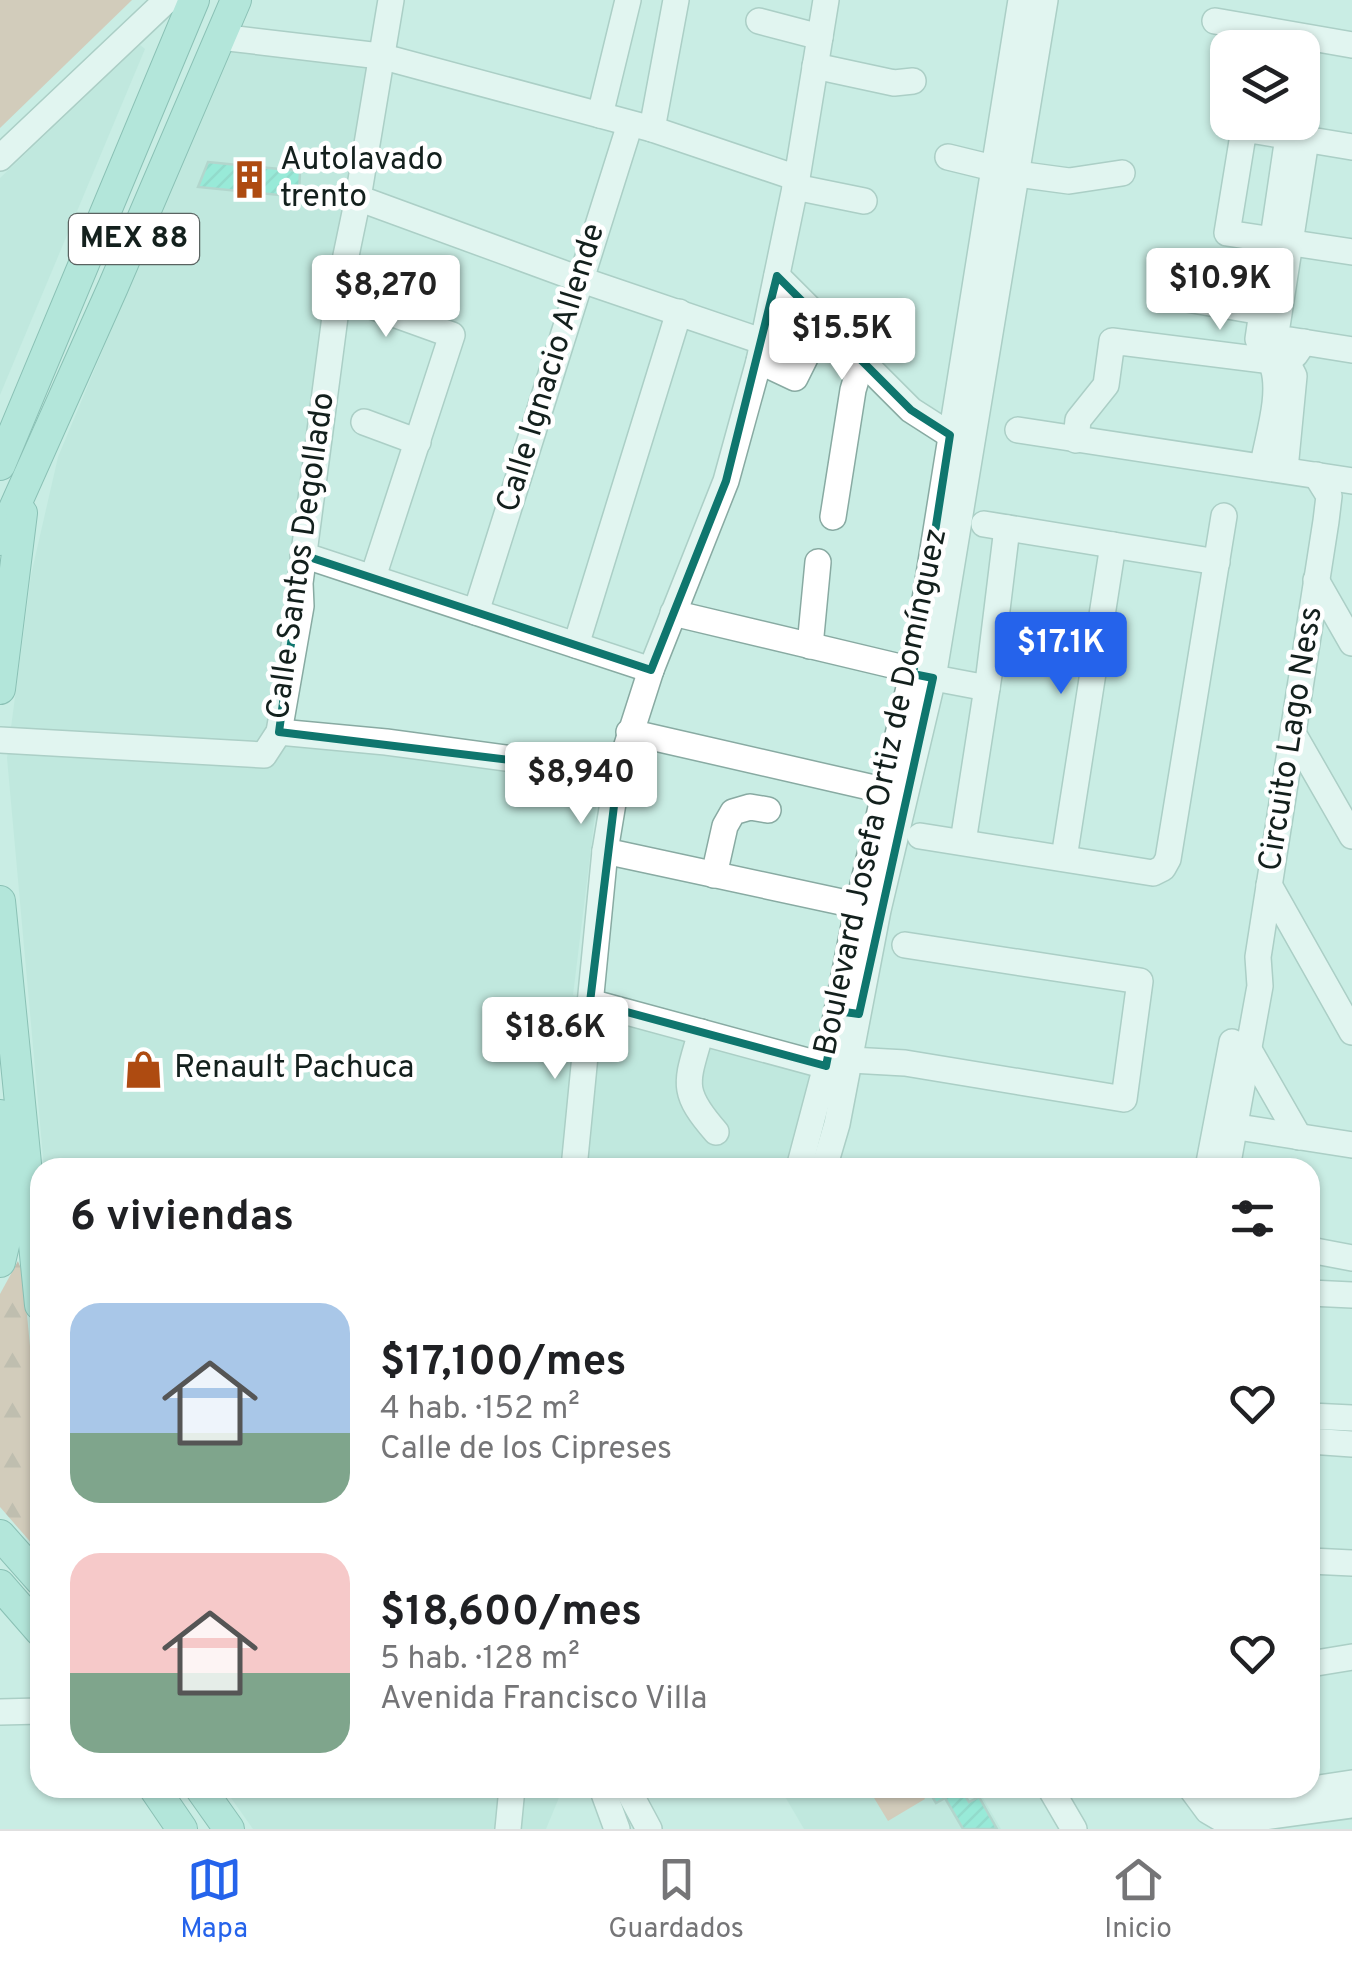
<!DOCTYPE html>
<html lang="es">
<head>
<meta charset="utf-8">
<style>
	body { margin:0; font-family:Overpass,sans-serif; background:#f2f2f2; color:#202124; height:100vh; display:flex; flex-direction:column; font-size:38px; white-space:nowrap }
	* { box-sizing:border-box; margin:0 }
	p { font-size:32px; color:#757577 }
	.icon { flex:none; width:55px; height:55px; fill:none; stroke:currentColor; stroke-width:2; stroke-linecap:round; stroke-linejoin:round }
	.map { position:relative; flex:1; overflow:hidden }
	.side { position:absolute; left:30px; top:1158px; width:1290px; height:640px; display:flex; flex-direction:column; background:#fff; border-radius:30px; box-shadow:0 2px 8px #0004 }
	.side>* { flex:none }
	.fabs { position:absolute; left:1210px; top:30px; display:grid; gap:20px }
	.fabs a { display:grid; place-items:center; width:110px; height:110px; border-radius:20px; background:#fff; box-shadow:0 2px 8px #0004; font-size:50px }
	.price { position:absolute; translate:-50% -85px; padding:0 22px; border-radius:10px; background:#fff; color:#222; font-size:32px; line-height:65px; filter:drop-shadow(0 2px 5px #0008) }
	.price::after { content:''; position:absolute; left:50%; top:60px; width:30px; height:22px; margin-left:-15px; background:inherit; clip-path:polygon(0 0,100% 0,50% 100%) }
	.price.on { background:#2563eb; color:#fff }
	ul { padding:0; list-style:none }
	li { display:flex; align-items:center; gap:30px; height:250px; padding:0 40px }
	li span { display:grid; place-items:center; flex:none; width:280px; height:200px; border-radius:30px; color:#555 }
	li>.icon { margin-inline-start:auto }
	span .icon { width:120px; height:120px; fill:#fffc; stroke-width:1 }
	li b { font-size:42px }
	h2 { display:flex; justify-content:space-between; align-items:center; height:120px; padding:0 40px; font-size:42px }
	.dock { display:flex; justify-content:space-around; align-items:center; height:140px; border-top:2px solid #e0e0e0; background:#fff; font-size:28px; color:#757577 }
	.dock a { display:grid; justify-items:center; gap:5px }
	.dock .on { color:#2563eb }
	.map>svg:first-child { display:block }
	.built { fill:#b6e3d7 }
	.grass { fill:#dea48a }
	.forest { fill:url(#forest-firs) }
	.building { fill:url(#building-hatch); stroke:#98bbb2; stroke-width:2.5 }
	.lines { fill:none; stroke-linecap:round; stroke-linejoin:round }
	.minor-casing { stroke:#88aaa2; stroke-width:28 }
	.major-casing { stroke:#3f8c7c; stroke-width:32 }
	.minor { stroke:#fff; stroke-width:25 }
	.major { stroke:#9addcf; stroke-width:30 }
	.marked { fill:none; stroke:#0f766e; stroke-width:8; stroke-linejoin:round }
	.labels { text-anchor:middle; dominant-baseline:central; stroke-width:9; stroke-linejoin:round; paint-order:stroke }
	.shield { fill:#fff; stroke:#5a6361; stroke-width:2.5 }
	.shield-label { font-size:30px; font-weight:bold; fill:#13201d }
	.poi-label { font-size:32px; fill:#13201d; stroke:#fff; text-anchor:start }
	.street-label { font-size:32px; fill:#13201d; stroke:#fff }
</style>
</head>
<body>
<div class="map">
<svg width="1352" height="1829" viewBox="0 0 1352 1829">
	<defs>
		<pattern id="forest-firs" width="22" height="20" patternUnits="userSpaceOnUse" patternTransform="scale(2.5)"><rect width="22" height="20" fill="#dea48a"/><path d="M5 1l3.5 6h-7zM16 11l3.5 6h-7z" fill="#b38570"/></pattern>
		<pattern id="building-hatch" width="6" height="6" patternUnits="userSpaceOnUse" patternTransform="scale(2.5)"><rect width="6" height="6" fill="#5ee6cb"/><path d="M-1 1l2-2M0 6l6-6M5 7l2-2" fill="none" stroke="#51c5ae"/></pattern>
	</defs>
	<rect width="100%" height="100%" fill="#c9ede4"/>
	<g class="built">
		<path d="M 140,45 L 145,49 L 0,395 L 0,178 Z"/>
		<path d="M 228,50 L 370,64 L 326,304 L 270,718 L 282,743 L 599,783 L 573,995 L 821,1068 L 791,1167 L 44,1168 L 7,758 L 31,575 L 58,457 Z"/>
		<path d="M 224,1788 L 563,1788 L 546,1829 L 253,1829 Z"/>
		<path d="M 780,1788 L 977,1788 L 1001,1829 L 804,1829 Z"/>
	</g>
	<g class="grass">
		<path d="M 0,0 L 132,0 L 0,128 Z"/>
		<path d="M 868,1788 L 918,1788 L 925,1799 L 888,1821 Z"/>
	</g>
	<path class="forest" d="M 18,1261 L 23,1274 L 40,1449 L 40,1553 L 0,1507 L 0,1294 Z"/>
	<g class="building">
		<path d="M 208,162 L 300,171 L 299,197 L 198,187 Z"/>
		<path d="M 927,1788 L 964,1788 L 961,1789 L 969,1802 L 979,1797 L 997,1829 L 963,1829 L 945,1798 L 936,1803 Z"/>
	</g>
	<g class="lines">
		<defs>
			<g id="minor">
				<path d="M 759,21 L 820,37"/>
				<path d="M 1215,21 L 1352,45"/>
				<path d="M 220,37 L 380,56 L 652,129 L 797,178"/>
				<path d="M 815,66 L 894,83 L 913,81"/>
				<path d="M 600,115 L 628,0"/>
				<path d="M 652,129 L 676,0"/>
				<path d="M 1352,147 L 1244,129 L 1227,233 L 1352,252"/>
				<path d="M 948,157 L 993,168"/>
				<path d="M 0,158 L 167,0"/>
				<path d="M 1017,174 L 1069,181 L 1122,173"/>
				<path d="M 795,187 L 864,201"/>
				<path d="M 358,198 L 579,279 L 764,342"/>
				<path d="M 777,276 L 911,410 L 950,435"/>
				<path d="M 338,294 L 452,335 L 373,577"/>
				<path d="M 1187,299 L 1262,312"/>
				<path d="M 1290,340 L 1352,350"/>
				<path d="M 759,361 L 795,378 L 805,358"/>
				<path d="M 364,422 L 418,442"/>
				<path d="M 1018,430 L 1352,481"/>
				<path d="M 1076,440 L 1078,420 L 1106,385 L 1112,341 L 1272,361 L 1295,355 L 1304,342"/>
				<path d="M 1263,465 C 1268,436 1282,395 1273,367 C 1270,357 1262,351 1258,339 L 1288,137"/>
				<path d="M 1285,469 L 1294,376 L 1275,339 L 1306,140"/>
				<path d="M 833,517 L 853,390 L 861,363"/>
				<path d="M 984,524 L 1217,562"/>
				<path d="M 303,555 L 651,670"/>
				<path d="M 1316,580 L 1352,643"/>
				<path d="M 476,612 L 630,124"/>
				<path d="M 673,613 L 900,667 L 913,674 L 987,688"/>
				<path d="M 576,645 L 679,312"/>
				<path d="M 810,646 L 818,562"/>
				<path d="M 279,732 L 386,742 L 618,773"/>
				<path d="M 629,732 L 887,791"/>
				<path d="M 1294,735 L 1352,836"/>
				<path d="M 0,740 L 264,755 L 279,732 L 301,606 L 300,583 L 338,294 L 358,198 L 391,0"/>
				<path d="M 920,836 L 1153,873 L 1163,868 L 1168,859 L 1224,516"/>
				<path d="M 963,842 L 989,675 L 1007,528"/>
				<path d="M 605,851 L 874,909"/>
				<path d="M 1064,858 L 1113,545"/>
				<path d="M 714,875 L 725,826 L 733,812 L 750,807 L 768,810"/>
				<path d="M 1269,885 L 1352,1032"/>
				<path d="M 590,1002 L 826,1066"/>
				<path d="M 701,1032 C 687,1082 679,1090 716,1132"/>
				<path d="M 1248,1048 L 1299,1137"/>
				<path d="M 851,1060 L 905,1063 L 1124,1099 L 1140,981 L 905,945"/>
				<path d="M 1219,1124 L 1352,1145"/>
				<path d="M 574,1168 L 605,851 L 618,773 L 651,670 L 726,481 L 759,361 L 797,178 L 826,0"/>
				<path d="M 799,1168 L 826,1066 L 858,906 L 915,662 L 1021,0"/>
				<path d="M 824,1168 L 837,1124 L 878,910 L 933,678 L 1045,0"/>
				<path d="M 1208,1168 L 1232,1042"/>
				<path d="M 1227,1168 L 1260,986 L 1258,957 L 1326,521 L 1329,496 L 1316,475"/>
				<path d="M 1310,1250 L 1352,1258"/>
				<path d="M 1310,1293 L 1352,1295"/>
				<path d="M 1310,1416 L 1352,1418"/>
				<path d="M 1310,1441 L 1352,1444"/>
				<path d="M 1310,1561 L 1352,1563"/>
				<path d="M 1310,1664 L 1352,1657"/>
				<path d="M 0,1712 L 40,1711"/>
				<path d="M 602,1788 L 617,1829"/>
				<path d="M 627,1788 L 649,1829"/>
				<path d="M 1050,1788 L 1074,1829"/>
				<path d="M 1191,1788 L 1208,1811 L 1227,1822 L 1352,1805"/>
				<path d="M 1219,1788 L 1229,1799 L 1241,1800 L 1352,1783"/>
				<path d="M 508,1829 L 512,1788"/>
			</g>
			<g id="major">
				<path d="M 0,465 L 194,0"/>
				<path d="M 0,540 L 113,287 L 236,0"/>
				<path d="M 0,689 L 22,513"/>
				<path d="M 0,901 L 40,1305"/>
				<path d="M 0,1115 L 10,1220 L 0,1262"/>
				<path d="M 0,1535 L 40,1580"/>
				<path d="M 0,1585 L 40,1631"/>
				<path d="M 154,1788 L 182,1829"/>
				<path d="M 200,1788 L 229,1829"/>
			</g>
		</defs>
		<use href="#minor" class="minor-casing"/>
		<use href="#major" class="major-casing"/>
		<use href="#minor" class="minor"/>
		<use href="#major" class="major"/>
	</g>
	<path d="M0 0H1352V1829H0ZM 777,276 L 911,410 L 950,435 L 913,674 L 933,678 L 859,1014 L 837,1011 L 826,1066 L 590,1002 L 618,773 L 279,732 L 303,555 L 651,670 L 726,481 Z" fill="#c9ede4" fill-opacity=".55" fill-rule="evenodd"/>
	<path class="marked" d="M 777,276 L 911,410 L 950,435 L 913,674 L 933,678 L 859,1014 L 837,1011 L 826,1066 L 590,1002 L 618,773 L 279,732 L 303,555 L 651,670 L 726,481 Z"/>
	<defs>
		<symbol id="building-bare" viewBox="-9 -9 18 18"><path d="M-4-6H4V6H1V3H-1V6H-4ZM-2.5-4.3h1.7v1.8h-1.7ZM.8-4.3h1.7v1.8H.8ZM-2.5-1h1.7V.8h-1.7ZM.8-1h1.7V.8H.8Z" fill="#ae4b11" stroke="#fff" stroke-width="2.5" paint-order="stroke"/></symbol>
		<symbol id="shop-bare" viewBox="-9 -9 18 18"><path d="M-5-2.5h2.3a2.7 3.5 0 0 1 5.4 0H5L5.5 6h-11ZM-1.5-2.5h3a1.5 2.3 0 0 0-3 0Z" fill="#ae4b11" stroke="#fff" stroke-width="2.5" paint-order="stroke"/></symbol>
	</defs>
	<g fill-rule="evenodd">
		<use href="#building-bare" x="222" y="152" width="55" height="55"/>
		<use href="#shop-bare" x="116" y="1042" width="55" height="55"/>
	</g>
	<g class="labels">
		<rect class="shield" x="69" y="214" width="130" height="50" rx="8"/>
		<g class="shield-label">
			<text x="134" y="239">MEX 88</text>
		</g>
		<g class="poi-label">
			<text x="280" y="161">Autolavado<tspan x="280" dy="37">trento</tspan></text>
			<text x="174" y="1069">Renault Pachuca</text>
		</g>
		<g class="street-label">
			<text transform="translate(552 368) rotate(-73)">Calle Ignacio Allende</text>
			<text transform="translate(302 556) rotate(-82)">Calle Santos Degollado</text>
			<text transform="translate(1292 739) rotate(-81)">Circuito Lago Ness</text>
			<text transform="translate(882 792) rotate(-78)">Boulevard Josefa Ortiz de Domínguez</text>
		</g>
	</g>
</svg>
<div class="fabs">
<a><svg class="icon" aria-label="layers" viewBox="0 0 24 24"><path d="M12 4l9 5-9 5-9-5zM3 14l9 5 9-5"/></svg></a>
</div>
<b class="price" style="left:1220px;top:333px">$10.9K</b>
<b class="price" style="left:386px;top:340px">$8,270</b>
<b class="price" style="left:842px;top:383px">$15.5K</b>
<b class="price on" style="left:1061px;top:697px">$17.1K</b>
<b class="price" style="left:581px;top:827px">$8,940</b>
<b class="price" style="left:555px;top:1082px">$18.6K</b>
<section class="side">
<h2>6 viviendas<svg class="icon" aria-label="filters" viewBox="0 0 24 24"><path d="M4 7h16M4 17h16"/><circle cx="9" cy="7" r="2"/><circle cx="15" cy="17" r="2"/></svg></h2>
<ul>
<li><span style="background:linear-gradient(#a9c7e8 65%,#7fa58c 0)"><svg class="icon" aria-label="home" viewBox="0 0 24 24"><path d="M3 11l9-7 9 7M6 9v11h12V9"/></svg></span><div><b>$17,100/mes</b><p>4 hab. · 152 m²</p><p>Calle de los Cipreses</p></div><svg class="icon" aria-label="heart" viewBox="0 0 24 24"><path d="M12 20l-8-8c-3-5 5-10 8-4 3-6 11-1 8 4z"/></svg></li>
<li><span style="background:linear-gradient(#f6c9c9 60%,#7fa58c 0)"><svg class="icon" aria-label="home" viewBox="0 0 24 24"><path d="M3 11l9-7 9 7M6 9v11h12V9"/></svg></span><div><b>$18,600/mes</b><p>5 hab. · 128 m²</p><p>Avenida Francisco Villa</p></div><svg class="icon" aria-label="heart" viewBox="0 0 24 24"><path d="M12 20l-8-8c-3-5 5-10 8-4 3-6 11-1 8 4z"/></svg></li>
</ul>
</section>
</div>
<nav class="dock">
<a class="on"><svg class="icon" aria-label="map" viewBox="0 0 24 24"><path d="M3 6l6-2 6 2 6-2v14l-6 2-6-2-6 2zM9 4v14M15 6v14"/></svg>Mapa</a>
<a><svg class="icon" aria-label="saved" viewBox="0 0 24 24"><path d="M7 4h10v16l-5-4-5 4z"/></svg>Guardados</a>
<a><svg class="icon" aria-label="home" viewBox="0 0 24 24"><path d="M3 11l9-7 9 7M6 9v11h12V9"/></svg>Inicio</a>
</nav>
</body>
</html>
